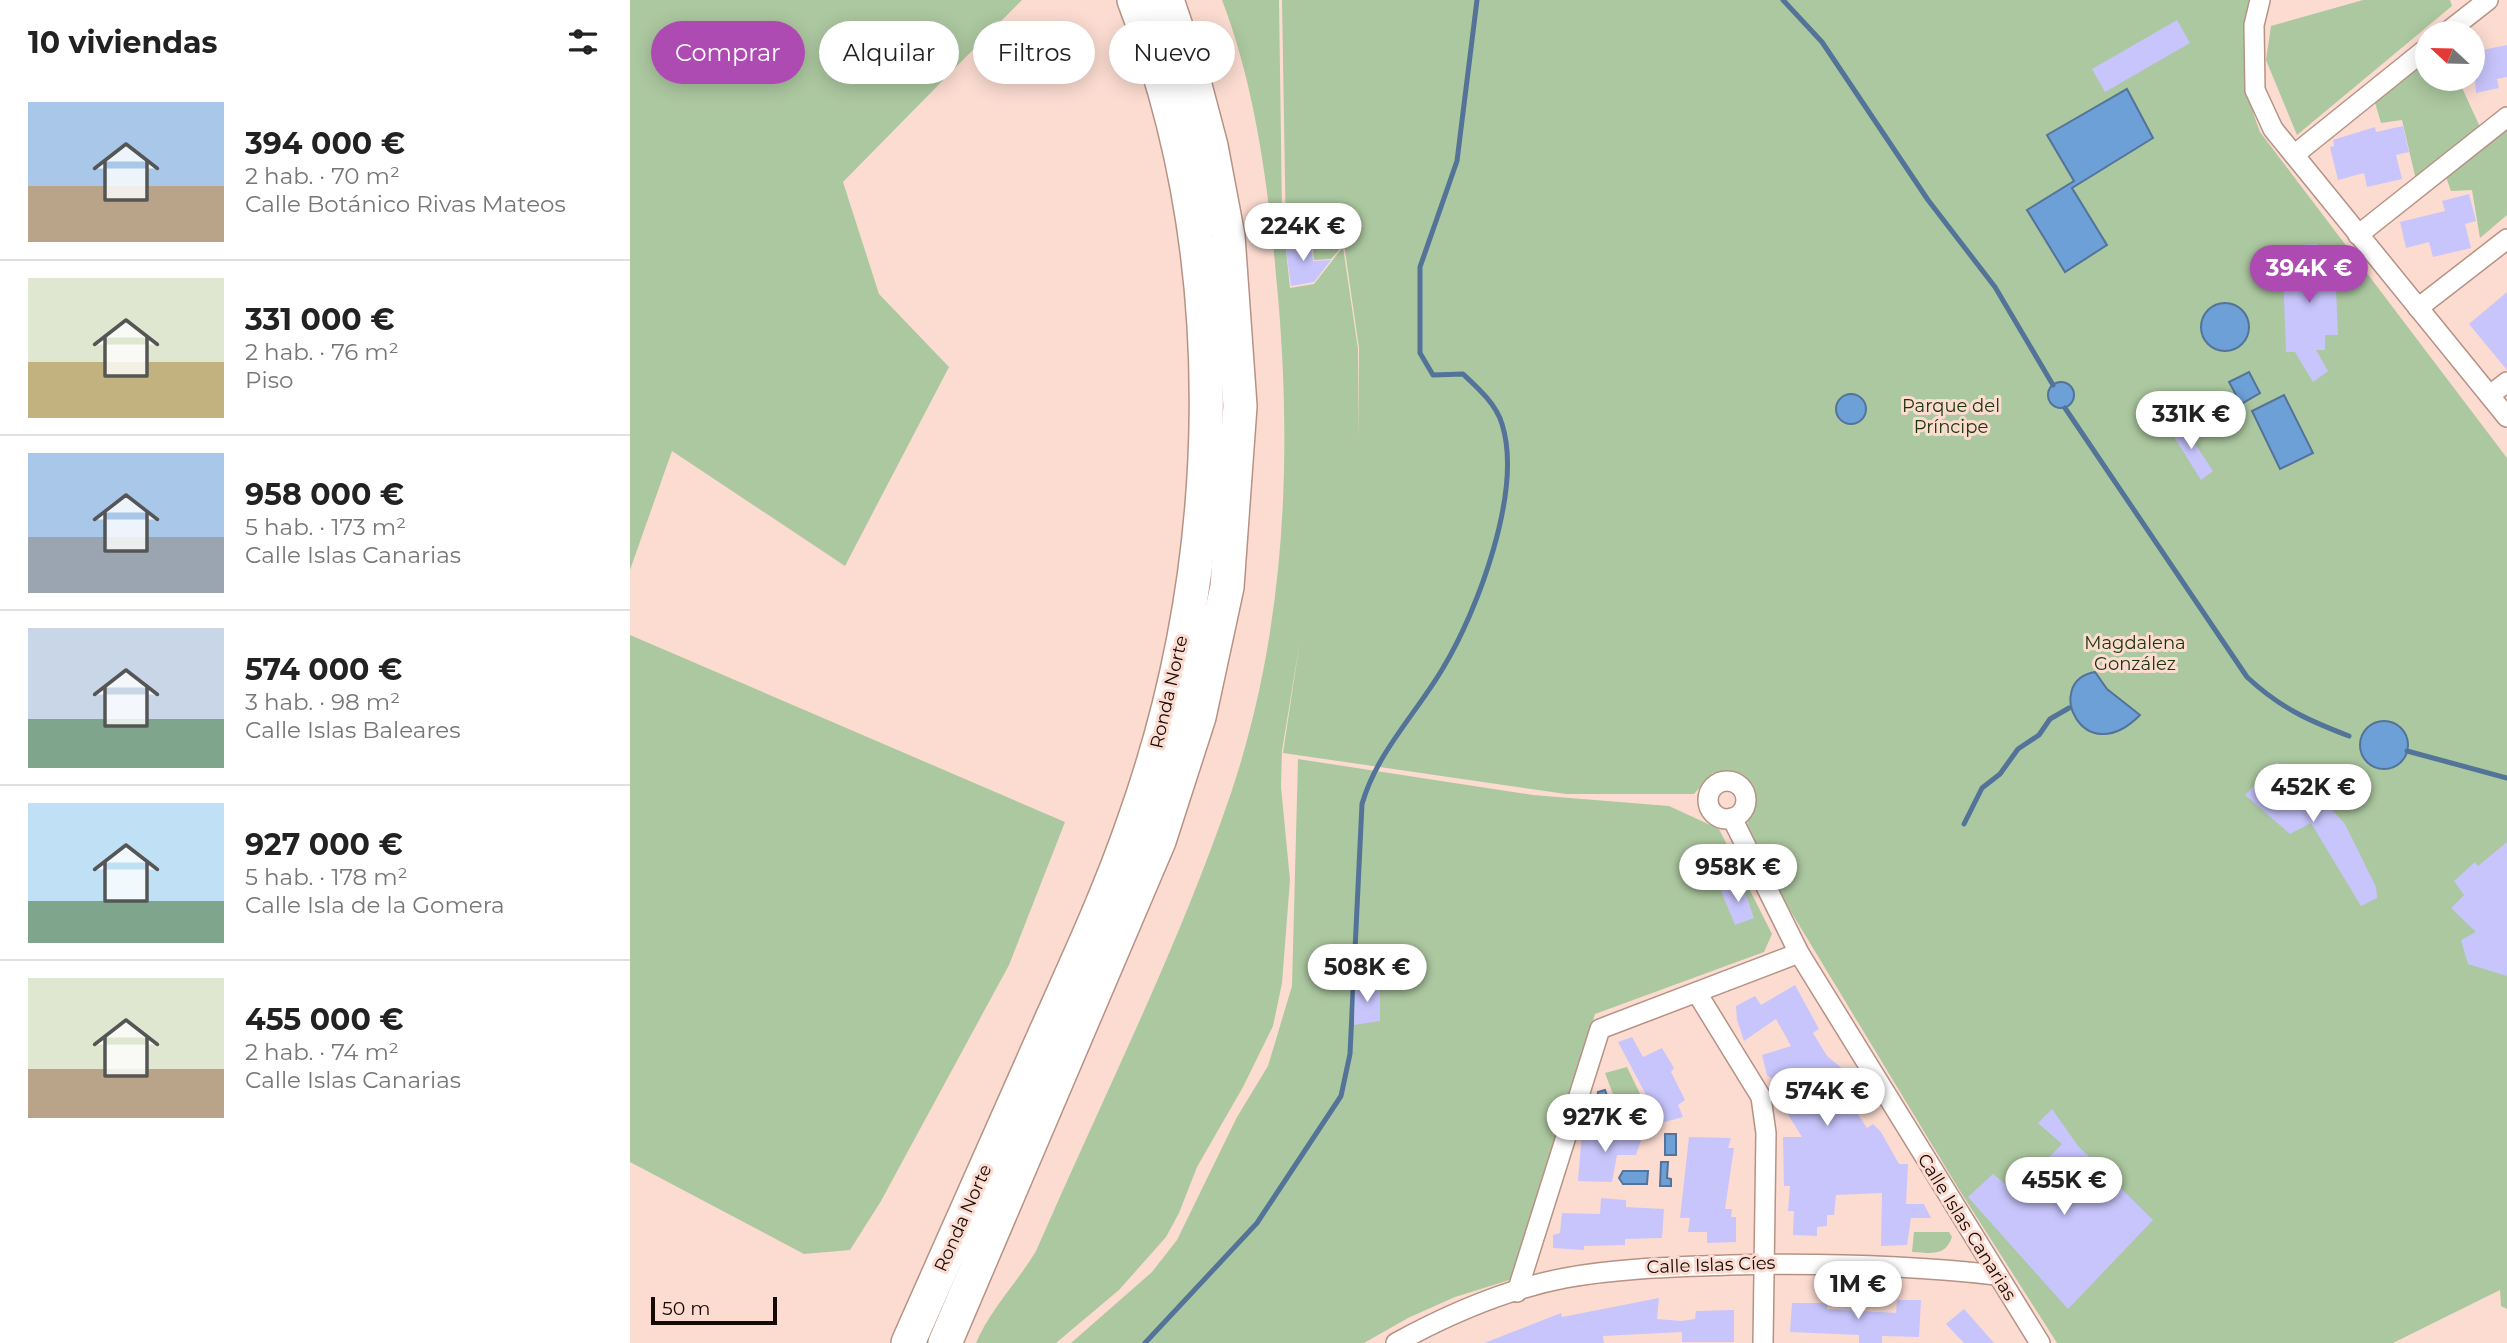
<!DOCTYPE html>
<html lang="es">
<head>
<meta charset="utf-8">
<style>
	body { margin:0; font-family:Montserrat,sans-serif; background:#f6f6f6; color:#222; height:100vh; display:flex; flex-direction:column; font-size:26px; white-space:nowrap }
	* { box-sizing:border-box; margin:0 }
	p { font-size:23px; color:#767676 }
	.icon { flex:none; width:38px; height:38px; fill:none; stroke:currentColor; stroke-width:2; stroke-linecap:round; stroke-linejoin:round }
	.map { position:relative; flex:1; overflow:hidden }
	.sheet { display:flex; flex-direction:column; background:#fff; width:630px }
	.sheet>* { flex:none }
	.hud { position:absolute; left:21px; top:21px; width:665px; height:63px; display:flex; gap:14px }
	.needle { width:46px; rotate:292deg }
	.buttons { position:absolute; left:1785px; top:21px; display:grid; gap:14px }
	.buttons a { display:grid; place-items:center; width:70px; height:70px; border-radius:50%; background:#fff; box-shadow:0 4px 18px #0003; font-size:35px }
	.scale { position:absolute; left:21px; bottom:18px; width:126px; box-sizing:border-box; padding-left:7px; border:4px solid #160a06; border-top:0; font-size:19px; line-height:24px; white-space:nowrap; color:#160a06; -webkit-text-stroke:5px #fcdcd1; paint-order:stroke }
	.price { position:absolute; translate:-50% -60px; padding:0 16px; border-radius:24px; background:#fff; color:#222; font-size:23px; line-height:46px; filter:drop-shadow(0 2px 4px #0008) }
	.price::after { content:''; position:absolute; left:50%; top:42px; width:21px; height:16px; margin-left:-10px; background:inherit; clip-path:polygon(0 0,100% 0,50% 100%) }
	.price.active { background:#ad4bb2; color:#fff }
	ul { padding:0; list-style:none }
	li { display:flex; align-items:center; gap:21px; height:175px; padding:0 28px }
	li+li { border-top:2px solid #e0e0e0 }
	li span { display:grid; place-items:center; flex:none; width:196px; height:140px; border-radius:0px; color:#555 }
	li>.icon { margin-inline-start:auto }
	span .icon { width:84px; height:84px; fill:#fffc; stroke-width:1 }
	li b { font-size:30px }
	h2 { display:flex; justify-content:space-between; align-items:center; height:84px; padding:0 28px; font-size:30px }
	.chip { padding:0 24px; border-radius:32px; background:#fff; box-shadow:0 4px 18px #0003; font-size:24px; line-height:63px }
	.chip.active { background:#ad4bb2; color:#fff }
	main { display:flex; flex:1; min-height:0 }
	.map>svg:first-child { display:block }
	.green { fill:#acc8a0 }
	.water { fill:#6da0d7; stroke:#537398; stroke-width:2 }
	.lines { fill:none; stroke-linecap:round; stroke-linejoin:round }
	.stream { stroke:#537398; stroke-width:5 }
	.building { fill:#c8c5fd }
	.street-casing { stroke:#b69284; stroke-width:22 }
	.highway-casing { stroke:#b69284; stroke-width:36 }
	.street { stroke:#fff; stroke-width:19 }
	.highway { stroke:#fff; stroke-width:33 }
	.labels { text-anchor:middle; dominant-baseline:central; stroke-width:6; stroke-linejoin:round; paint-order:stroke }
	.park-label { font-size:18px; fill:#193408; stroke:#fcdcd1 }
	.street-label { font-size:18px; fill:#160a06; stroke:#fcdcd1 }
</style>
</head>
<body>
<main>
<section class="sheet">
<h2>10 viviendas<svg class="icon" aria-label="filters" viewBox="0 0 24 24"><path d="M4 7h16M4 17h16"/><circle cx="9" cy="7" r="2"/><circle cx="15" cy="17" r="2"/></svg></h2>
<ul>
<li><span style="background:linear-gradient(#a9c7e8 60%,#b9a48a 0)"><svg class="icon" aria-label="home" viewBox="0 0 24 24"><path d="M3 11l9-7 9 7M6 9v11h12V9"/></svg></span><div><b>394 000 €</b><p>2 hab. · 70 m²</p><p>Calle Botánico Rivas Mateos</p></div></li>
<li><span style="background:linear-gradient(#dfe7d0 60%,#c2b280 0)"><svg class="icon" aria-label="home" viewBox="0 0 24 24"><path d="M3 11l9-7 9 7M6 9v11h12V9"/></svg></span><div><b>331 000 €</b><p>2 hab. · 76 m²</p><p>Piso</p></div></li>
<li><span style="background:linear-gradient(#a9c7e8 60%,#9aa5b1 0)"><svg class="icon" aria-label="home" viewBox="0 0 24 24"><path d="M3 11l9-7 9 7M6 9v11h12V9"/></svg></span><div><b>958 000 €</b><p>5 hab. · 173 m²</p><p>Calle Islas Canarias</p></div></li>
<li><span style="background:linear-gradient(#c9d6e8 65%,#7fa58c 0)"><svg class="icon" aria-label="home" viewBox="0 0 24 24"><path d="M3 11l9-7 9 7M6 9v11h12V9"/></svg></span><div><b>574 000 €</b><p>3 hab. · 98 m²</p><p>Calle Islas Baleares</p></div></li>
<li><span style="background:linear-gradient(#bfe0f5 70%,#7fa58c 0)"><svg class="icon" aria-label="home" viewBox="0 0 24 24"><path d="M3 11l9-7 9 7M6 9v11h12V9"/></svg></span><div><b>927 000 €</b><p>5 hab. · 178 m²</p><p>Calle Isla de la Gomera</p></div></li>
<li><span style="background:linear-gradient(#dfe7d0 65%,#b9a48a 0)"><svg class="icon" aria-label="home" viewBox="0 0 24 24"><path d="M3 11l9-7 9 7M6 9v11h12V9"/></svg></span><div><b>455 000 €</b><p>2 hab. · 74 m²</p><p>Calle Islas Canarias</p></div></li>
</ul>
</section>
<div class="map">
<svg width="1877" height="1343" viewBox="0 0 1877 1343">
	<rect width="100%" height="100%" fill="#fcdcd1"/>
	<g class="green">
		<path d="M 0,0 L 392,0 L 213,182 L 249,294 L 319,367 L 215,566 L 42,451 L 0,570 Z"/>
		<path d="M 592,0 L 649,0 L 652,212 L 660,288 L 684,284 L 713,247 L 728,349 L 728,439 L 729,348 L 714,244 L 701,259 L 684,260 L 682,239 L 656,240 L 652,0 L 1619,0 C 1612,49 1612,86 1630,132 L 1877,458 L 1877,1309 L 1871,1306 L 1870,1290 L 1763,1343 L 1427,1343 L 1330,1191 L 1114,834 C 1122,814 1125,790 1110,775 L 1083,773 L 1064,794 L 936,794 L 653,753 L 670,640 L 652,751 L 651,787 L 660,880 L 652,983 L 643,1026 L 613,1087 L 567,1167 L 549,1213 L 536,1237 L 489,1290 L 426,1343 L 346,1343 C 361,1308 387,1283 406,1251 C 472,1099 548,949 601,793 C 657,627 663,448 646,275 C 638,184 625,86 592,0 Z"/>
		<path d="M 1733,0 L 1820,0 L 1822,6 L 1667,135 L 1636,60 L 1641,26 Z"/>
		<path d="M 1797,57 L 1797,79 L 1828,79 L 1850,127 L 1786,180 L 1772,120 L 1751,123 L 1744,99 Z"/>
		<path d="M 1877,124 L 1877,215 L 1850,238 L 1842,190 L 1821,191 L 1816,177 Z"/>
		<path d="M 0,635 L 435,822 L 379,965 L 251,1201 L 220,1250 L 174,1254 L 0,1162 Z"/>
		<path d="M 668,759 L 903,795 L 1039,806 L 1089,829 L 1142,934 L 1134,952 L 965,1014 L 886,1278 L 825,1297 L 778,1318 L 734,1343 L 441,1343 L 522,1272 L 547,1240 L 607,1117 L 638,1066 L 662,986 Z"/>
		<path d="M 997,1067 L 1012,1098 L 989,1110 L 975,1073 Z"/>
		<path d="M 1284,1232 L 1319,1232 L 1322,1237 C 1315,1257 1301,1253 1282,1252 Z"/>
	</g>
	<g class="water">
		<path d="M 1497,89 L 1523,138 L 1442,188 L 1477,245 L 1435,272 L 1397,210 L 1444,181 L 1417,135 Z"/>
		<circle cx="1595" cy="327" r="24"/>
		<path d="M 1619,372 L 1630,393 L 1611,404 L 1599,382 Z"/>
		<circle cx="1431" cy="395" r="13"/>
		<circle cx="1221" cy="409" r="15"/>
		<path d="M 1654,395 L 1683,453 L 1650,469 L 1622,411 Z"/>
		<path d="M 1465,672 L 1477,689 L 1510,715 C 1453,773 1412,681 1465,672 Z"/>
		<circle cx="1754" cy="745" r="24"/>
		<path d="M 975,1090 L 982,1109 L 972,1113 L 967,1100 L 968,1092 Z"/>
		<rect x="1035" y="1134" width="11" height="21"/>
		<path d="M 1031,1162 L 1038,1162 L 1037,1178 L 1041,1179 L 1041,1186 L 1030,1186 Z"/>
		<path d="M 993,1171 L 1018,1171 L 1017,1184 L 993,1184 L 989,1178 Z"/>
	</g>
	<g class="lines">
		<g class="stream">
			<path d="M 1153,0 L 1192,42 L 1298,200 L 1365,287 L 1423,385"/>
			<path d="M 1435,408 L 1617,677 C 1649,707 1677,720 1719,736"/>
			<path d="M 1777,751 L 1877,778"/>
			<path d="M 1334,824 L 1352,788 L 1370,774 L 1388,749 L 1409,735 L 1420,719 L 1439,708"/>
			<path d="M 515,1343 L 627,1223 L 711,1096 L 720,1054 L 732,804 C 747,752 786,714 813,668 C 848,610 893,490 872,424 C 866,404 848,388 833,374 L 803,375 L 790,353 L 790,267 L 827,161 L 847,0"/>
		</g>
	</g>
	<g class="building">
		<path d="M 1547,20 L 1560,43 L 1475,92 L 1462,69 Z"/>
		<path d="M 1877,45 L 1877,77 L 1867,79 L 1869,88 L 1846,93 L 1843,52 Z"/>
		<path d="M 1773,126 L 1779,152 L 1766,155 L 1772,179 L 1737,187 L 1734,173 L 1708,180 L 1700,147 L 1704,146 L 1703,140 L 1745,127 L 1746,132 Z"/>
		<path d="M 1839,194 L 1846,221 L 1835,224 L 1841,248 L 1803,257 L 1799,242 L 1776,248 L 1770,222 L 1815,211 L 1812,201 Z"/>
		<path d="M 681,239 L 683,261 L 701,260 L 684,282 L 661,286 L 655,243 Z"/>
		<path d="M 1687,244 L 1687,253 L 1698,253 L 1699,266 L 1705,266 L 1708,335 L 1695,335 L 1695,350 L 1686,350 L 1698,371 L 1683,382 L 1665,352 L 1656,352 L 1652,246 Z"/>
		<path d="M 1877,292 L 1877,370 L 1839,324 Z"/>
		<path d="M 1552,424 L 1583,471 L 1571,480 L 1539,429 Z"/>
		<path d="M 1647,762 L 1685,791 L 1715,824 L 1746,887 L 1747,898 L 1731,906 L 1681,823 L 1660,834 L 1615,795 Z"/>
		<path d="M 1877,842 L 1877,976 L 1838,964 L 1831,940 L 1846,932 L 1821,908 L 1834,895 L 1824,881 L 1845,862 L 1848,866 Z"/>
		<path d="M 1112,884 L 1124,918 L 1105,925 L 1091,891 Z"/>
		<path d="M 750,984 L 750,1021 L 724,1025 L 725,986 Z"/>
		<path d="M 1165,985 L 1189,1029 L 1183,1033 L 1197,1056 L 1219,1074 L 1225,1086 L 1223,1107 L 1237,1128 L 1243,1124 L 1251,1132 L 1269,1164 L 1278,1164 L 1276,1204 L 1294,1204 L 1301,1218 L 1281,1218 L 1277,1245 L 1251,1246 L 1252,1193 L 1206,1195 L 1204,1215 L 1197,1215 L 1197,1226 L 1187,1227 L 1187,1236 L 1163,1235 L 1164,1211 L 1158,1211 L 1160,1186 L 1154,1186 L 1153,1137 L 1172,1137 L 1152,1105 L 1166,1097 L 1137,1075 L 1132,1055 L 1161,1046 L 1146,1019 L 1114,1041 L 1107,1020 L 1106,1006 L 1125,996 L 1131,1005 Z"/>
		<path d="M 1002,1037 L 1013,1057 L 1032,1048 L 1044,1068 L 1041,1072 L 1055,1100 L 1048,1105 L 1053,1117 L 1031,1123 L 988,1042 Z"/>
		<path d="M 1422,1109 L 1448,1146 L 1523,1220 L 1438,1309 L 1338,1197 L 1363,1174 L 1385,1192 L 1432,1144 L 1408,1123 Z"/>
		<path d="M 1014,1132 L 1006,1155 L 987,1155 L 982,1182 L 948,1181 L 952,1133 Z"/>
		<path d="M 1059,1137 L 1101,1138 L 1098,1148 L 1104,1148 L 1095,1209 L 1102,1209 L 1101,1217 L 1106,1217 L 1106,1242 L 1077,1243 L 1077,1232 L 1058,1232 L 1060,1218 L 1050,1218 Z"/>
		<path d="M 971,1198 L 996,1200 L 996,1207 L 1034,1209 L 1032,1238 L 995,1239 L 995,1245 L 954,1246 L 954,1250 L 923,1248 L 923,1235 L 930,1233 L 932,1213 L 970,1214 Z"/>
		<path d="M 1029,1298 L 1027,1319 L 1052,1321 L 1065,1319 L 1066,1311 L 1104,1310 L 1104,1342 L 1052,1342 L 1052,1332 L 973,1336 L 974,1343 L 854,1343 L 931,1313 L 932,1317 Z"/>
		<path d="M 1267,1300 L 1291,1300 L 1289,1337 L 1252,1336 L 1252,1343 L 1229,1343 L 1229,1335 L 1160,1332 L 1162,1303 L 1198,1303 L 1197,1309 L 1266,1313 Z"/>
		<path d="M 1334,1309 L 1364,1343 L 1334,1343 L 1316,1324 Z"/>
	</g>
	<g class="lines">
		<defs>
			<g id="street">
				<path d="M 1630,0 L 1624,25 L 1625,90 L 1643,129 L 1877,417"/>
				<path d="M 1816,33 L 1858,0"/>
				<path d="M 1664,155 L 1797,48"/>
				<path d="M 1728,235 L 1877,117"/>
				<path d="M 1788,308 L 1877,239"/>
				<path d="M 1860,395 L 1877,382"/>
				<circle cx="1097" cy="800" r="19"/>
				<path d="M 1102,818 L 1169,953 L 1410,1343"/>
				<path d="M 1067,993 L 1131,1097 L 1136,1133 L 1133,1343"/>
				<path d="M 887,1292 L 970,1029 L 1169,953"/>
				<path d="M 766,1343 C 817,1315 877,1289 935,1278 C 990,1268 1044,1267 1100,1265 C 1189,1263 1277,1265 1366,1275"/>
			</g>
			<g id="highway">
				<path d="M 278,1343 C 321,1246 364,1149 407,1052 C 440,977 476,902 503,824 C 596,564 605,260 504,0"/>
				<path d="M 315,1343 L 529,841 L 569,717 L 597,587 L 610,406 L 598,236 L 581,146 L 562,74 L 537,0"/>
			</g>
		</defs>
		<use href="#street" class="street-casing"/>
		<use href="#highway" class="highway-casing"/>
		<use href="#street" class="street"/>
		<use href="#highway" class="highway"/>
	</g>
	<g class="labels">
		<g class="park-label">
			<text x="1321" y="406">Parque del<tspan x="1321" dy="21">Príncipe</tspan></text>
			<text x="1505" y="643">Magdalena<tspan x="1505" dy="21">González</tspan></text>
		</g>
		<g class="street-label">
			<text transform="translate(539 692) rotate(-77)">Ronda Norte</text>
			<text transform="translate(333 1218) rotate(-66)">Ronda Norte</text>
			<text transform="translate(1337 1227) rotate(58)">Calle Islas Canarias</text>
			<text transform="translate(1081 1265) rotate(-2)">Calle Islas Cíes</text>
		</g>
	</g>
</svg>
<div class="buttons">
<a><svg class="needle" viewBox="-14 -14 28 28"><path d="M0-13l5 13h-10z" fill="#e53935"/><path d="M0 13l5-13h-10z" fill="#767676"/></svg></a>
</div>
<div class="scale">50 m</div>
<b class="price" style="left:673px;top:263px">224K €</b>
<b class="price active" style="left:1679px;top:305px">394K €</b>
<b class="price" style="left:1561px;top:451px">331K €</b>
<b class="price" style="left:1683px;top:824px">452K €</b>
<b class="price" style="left:1108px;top:904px">958K €</b>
<b class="price" style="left:737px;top:1004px">508K €</b>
<b class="price" style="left:1197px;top:1128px">574K €</b>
<b class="price" style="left:975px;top:1154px">927K €</b>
<b class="price" style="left:1434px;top:1217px">455K €</b>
<b class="price" style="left:1228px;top:1321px">1M €</b>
<div class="hud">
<a class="chip active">Comprar</a>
<a class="chip">Alquilar</a>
<a class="chip">Filtros</a>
<a class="chip">Nuevo</a>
</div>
</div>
</main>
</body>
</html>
